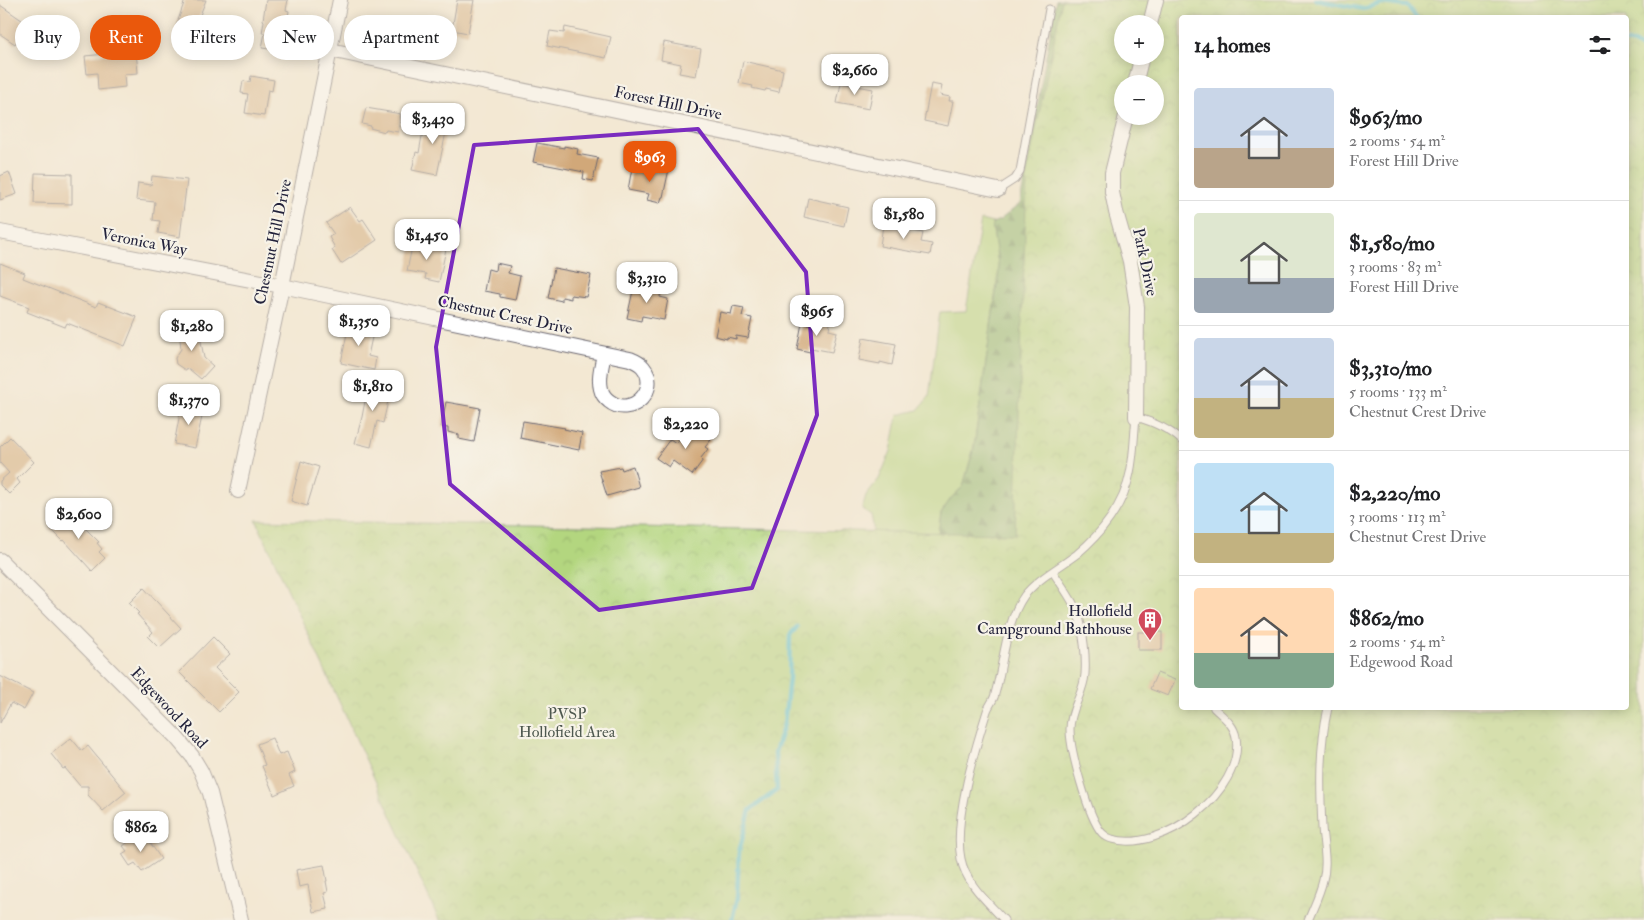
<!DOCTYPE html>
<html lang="en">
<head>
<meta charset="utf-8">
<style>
	body { margin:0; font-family:"IM FELL Double Pica",serif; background:#f6f6f6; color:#202124; height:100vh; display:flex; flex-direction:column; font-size:19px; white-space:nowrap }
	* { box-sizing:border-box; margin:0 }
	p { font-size:16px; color:#757577 }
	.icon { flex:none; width:28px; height:28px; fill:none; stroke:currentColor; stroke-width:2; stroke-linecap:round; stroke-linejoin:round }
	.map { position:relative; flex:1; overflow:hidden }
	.drawer { position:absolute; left:1179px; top:15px; width:450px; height:695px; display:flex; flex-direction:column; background:#fff; border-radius:5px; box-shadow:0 2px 12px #0003 }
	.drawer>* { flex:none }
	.top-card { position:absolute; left:15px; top:15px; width:475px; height:45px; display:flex; gap:10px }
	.controls { position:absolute; left:1114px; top:15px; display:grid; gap:10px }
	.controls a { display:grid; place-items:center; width:50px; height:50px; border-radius:50%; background:#fff; box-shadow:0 2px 12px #0003; font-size:25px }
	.price { position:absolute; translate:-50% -42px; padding:0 11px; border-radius:10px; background:#fff; color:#222; font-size:16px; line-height:32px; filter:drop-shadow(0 1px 2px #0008) }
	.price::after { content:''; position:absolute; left:50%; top:30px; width:15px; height:11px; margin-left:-8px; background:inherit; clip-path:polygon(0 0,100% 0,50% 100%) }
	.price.current { background:#ea580c; color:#fff }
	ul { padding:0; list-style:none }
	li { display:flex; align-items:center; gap:15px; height:125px; padding:0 15px }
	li+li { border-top:1px solid #e0e0e0 }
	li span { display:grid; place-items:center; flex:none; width:140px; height:100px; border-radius:5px; color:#555 }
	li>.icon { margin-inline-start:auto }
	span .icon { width:60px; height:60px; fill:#fffc; stroke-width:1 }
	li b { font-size:21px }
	h2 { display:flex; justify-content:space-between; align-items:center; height:60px; padding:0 15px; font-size:21px }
	.chip { padding:0 18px; border-radius:22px; background:#fff; box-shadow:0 2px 12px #0003; font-size:18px; line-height:45px }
	.chip.current { background:#ea580c; color:#fff }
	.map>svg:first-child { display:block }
	.grass { fill:#b3d67f; stroke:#6a7c5d }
	.forest { fill:url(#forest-firs); stroke:#586c54 }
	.park { fill:url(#park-crowns); stroke:#6a7c5d; fill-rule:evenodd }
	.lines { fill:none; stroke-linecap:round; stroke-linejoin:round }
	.stream { stroke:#56c1d1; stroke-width:4.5 }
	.building { fill:#d1a879 }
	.service-casing { stroke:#6b6770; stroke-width:9 }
	.minor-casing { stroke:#6b6770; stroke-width:16 }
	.service { stroke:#fff; stroke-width:7 }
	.minor { stroke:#fff; stroke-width:14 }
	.marked { fill:none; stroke:#7b2cbf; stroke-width:4; stroke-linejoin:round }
	.labels { text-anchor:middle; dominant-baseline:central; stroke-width:4.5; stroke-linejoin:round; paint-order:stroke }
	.street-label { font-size:16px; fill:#22223b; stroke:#f7f3e8 }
	.poi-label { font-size:16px; fill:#22223b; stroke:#f7f3e8; text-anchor:end }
	.park-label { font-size:16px; fill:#4e584f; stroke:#f7f3e8 }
</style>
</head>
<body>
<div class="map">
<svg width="1644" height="920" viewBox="0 0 1644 920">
	<defs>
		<pattern id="forest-firs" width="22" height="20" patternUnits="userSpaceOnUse" patternTransform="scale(1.25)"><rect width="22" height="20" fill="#8eb76e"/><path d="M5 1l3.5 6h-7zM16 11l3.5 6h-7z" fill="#74945c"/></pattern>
		<pattern id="park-crowns" width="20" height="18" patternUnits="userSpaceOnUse" patternTransform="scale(1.25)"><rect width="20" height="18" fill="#b3d67f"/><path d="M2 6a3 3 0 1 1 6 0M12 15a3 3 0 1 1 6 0" fill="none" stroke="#9ab76f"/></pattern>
	</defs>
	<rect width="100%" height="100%" fill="#f7f3e8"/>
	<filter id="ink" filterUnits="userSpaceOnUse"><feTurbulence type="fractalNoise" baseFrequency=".02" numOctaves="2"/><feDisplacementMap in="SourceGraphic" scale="10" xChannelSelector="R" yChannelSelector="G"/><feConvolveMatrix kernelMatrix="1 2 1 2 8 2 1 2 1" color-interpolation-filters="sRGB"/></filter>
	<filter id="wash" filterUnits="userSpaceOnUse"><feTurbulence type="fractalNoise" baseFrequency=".0096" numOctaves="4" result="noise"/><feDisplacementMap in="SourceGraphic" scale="20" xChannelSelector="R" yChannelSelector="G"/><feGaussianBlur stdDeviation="1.12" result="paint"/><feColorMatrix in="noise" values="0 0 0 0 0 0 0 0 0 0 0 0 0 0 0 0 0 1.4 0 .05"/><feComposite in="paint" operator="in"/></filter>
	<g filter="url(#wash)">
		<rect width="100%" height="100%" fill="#f3e8d3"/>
		<path class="grass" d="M 981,220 L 992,223 L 999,270 L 974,447 L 963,487 L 952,497 L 941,513 L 884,920 L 843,920 L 878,639 L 873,525 L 871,515 L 862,509 L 866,495 L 879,479 L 891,451 L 898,415 L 918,410 L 929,397 L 940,312 L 966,311 Z"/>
		<path class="forest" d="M 1056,0 L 1147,0 L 1122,24 L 1122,56 L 1102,142 L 1119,291 L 884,920 L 941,513 L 952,497 L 963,487 L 974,447 L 999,270 L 992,223 L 1000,220 L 1020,204 Z"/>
		<path class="park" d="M 1062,0 L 1644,0 L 1644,920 L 439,920 L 256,520 L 1015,534 L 1027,173 ZM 1181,18 L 1626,18 L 1626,708 L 1181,708 ZM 1122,24 L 1155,24 L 1155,56 L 1122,56 ZM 1122,84 L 1155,84 L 1155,116 L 1122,116 Z"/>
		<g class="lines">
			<g class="stream">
				<path d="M 1316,0 L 1363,9 L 1381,3 L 1407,6 L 1417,18"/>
				<path d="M 1626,43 L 1634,43 L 1644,50"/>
				<path d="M 732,920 L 737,898 L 739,851 L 750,810 L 777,790 L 775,752 L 784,724 L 789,678 L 790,635 L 797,627"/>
			</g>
		</g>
		<g id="blocks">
			<g class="building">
				<path d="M 185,0 L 206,0 L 192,35 L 175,29 Z"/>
				<path d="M 266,0 L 288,0 L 286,10 L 289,11 L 284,37 L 279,36 L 276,50 L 262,48 L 265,33 L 262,33 L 264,21 L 263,20 Z"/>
				<path d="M 457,0 L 474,0 L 468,33 L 452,30 Z"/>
				<path d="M 0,5 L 29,25 L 15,44 L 0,34 Z"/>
				<path d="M 565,27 L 611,37 L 606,58 L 547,46 L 550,31 L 564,33 Z"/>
				<path d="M 664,42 L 701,49 L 696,76 L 679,73 L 681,64 L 661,60 Z"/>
				<path d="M 136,51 L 138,73 L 124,74 L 125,87 L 98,90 L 97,73 L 87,74 L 85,56 Z"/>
				<path d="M 743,61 L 783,70 L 779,92 L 766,89 L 765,91 L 752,88 L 753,86 L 739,83 Z"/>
				<path d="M 251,76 L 274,80 L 272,91 L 268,90 L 264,116 L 245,113 L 248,94 L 241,93 L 243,81 L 250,82 Z"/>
				<path d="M 841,83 L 873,89 L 869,109 L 837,103 Z"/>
				<path d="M 931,84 L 942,86 L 940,95 L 950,97 L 949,101 L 953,101 L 948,126 L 924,121 Z"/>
				<path d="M 366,108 L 401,114 L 398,132 L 386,130 L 385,132 L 370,128 L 371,126 L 362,124 Z"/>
				<path d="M 435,110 L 452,113 L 448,132 L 446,132 L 437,175 L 412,170 L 416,152 L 419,153 L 422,136 L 430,137 Z"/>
				<path d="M 537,143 L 564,148 L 564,146 L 578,149 L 577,154 L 598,158 L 593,181 L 583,179 L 584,172 L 533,162 Z"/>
				<path d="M 654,166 L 669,169 L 663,197 L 662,197 L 660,203 L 647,200 L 649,194 L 628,190 L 632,168 L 653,172 Z"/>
				<path d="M 9,172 L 17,194 L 0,200 L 0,176 Z"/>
				<path d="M 35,173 L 72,174 L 72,204 L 34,203 Z"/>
				<path d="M 152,176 L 187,180 L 180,237 L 158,233 L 160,221 L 153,220 L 155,202 L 136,200 L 138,183 L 151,185 Z"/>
				<path d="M 808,198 L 848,207 L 844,226 L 804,217 Z"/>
				<path d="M 350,207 L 360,221 L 363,219 L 377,240 L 341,264 L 332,250 L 335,248 L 329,237 L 334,234 L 326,223 Z"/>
				<path d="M 883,225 L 923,233 L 921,242 L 932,244 L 930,255 L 880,246 Z"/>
				<path d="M 413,242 L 446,249 L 439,282 L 425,279 L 426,274 L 407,271 Z"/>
				<path d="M 0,263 L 25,273 L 23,278 L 96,307 L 98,302 L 137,317 L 125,346 L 67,323 L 65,327 L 27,312 L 29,307 L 0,296 Z"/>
				<path d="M 496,263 L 510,266 L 508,273 L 520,276 L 515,300 L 500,297 L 500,294 L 484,291 L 488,269 L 495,271 Z"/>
				<path d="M 554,268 L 591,275 L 586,297 L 571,295 L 571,299 L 562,297 L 562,301 L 548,298 Z"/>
				<path d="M 634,286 L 649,289 L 649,286 L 661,289 L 660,297 L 668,299 L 664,320 L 642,316 L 641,321 L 627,318 Z"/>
				<path d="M 733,306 L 744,308 L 742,316 L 752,318 L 748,338 L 736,336 L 736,339 L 727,337 L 727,339 L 715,336 L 720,312 L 731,314 Z"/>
				<path d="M 818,321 L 830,323 L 829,330 L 837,332 L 832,352 L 811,348 L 810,352 L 797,349 L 802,323 L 817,326 Z"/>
				<path d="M 349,323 L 374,328 L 368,356 L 376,358 L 374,370 L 341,363 Z"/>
				<path d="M 198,325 L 204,358 L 213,366 L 201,379 L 189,369 L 185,370 L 176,364 L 175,358 L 181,349 L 179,329 Z"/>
				<path d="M 863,338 L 896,344 L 892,365 L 880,362 L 880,364 L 859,360 Z"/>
				<path d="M 367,382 L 391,388 L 383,423 L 377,421 L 371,447 L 355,443 L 362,417 L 366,396 L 364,396 Z"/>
				<path d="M 446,402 L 480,408 L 474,442 L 459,439 L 459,435 L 448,432 L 448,428 L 441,427 Z"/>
				<path d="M 182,403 L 204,408 L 195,448 L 174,444 Z"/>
				<path d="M 523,421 L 565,428 L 564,429 L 582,433 L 579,450 L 520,438 Z"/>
				<path d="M 690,424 L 711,440 L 705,447 L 708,449 L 701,458 L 703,460 L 692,475 L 673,461 L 669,467 L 656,458 L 670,439 L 676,443 Z"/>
				<path d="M 10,437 L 34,462 L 17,479 L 20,483 L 9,494 L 0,485 L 0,481 L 9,473 L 0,463 L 0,447 Z"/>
				<path d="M 301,461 L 319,467 L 307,506 L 291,501 Z"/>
				<path d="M 633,466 L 639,487 L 607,496 L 599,471 L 621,467 L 622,470 Z"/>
				<path d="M 68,511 L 99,542 L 97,543 L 102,549 L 99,552 L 105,558 L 92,571 L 64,540 L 63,541 L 50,528 Z"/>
				<path d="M 144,588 L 181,628 L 159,648 L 148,637 L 153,632 L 137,614 L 139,613 L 129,603 Z"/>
				<rect x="1138" y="632" width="24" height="18"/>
				<path d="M 213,637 L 230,654 L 215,668 L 239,692 L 219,712 L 179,672 Z"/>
				<path d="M 1157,673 L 1175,680 L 1168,696 L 1150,689 Z"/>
				<path d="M 0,676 L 33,693 L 24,710 L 11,703 L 0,723 Z"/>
				<path d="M 71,738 L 82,751 L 88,746 L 126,792 L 103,811 L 88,795 L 88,786 L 80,786 L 65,768 L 63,769 L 51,754 Z"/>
				<path d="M 272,738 L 279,755 L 287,752 L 295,772 L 289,775 L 294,786 L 274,795 L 262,766 L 265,765 L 257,744 Z"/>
				<path d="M 143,832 L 161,859 L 142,872 L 135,863 L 130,866 L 122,854 L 127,851 L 123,846 Z"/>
				<path d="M 324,865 L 327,881 L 326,881 L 328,892 L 324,893 L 328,909 L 313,912 L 308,885 L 299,887 L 296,870 Z"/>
			</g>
		</g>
	</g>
	<g filter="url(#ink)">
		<use href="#blocks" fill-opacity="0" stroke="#6b6770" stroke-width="1"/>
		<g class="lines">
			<defs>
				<g id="service">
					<path d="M 998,190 L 1015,179 L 1020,171 L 1049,9"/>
					<path d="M 1053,572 C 1064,589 1077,605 1081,625 C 1084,640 1086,659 1085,674 C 1084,693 1070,709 1070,729 C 1070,750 1088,817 1102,833 C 1104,835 1108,838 1112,839 C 1162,854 1245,791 1236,737 C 1234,724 1222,716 1214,708"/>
					<path d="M 1004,920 C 988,902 966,884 961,859 C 953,820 975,749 987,711 C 989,705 994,700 995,694 C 1004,663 1005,623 1024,596 C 1037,579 1060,567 1077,554 C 1101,534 1124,505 1130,473 C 1134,455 1134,435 1136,417 C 1153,422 1168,428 1181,440"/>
					<path d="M 1308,920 C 1313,907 1320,894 1323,880 C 1328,863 1323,844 1322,827 C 1320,786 1319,747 1328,708"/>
				</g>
				<g id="minor">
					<path d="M 1150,24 L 1156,0"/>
					<path d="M 330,50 L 998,190"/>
					<path d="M 1135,84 L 1142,56"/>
					<path d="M 1126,116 L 1112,173 L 1112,192 L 1116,212 L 1130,261 L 1137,307 L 1136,417"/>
					<path d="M 0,232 L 282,286 L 630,359 C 635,361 640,363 643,367 C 661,389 631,419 609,401 C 605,398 602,394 601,389 C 598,377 602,365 604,354"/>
					<path d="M 238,491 L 282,286 L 340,0"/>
					<path d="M 0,560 L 176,737 L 192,756 L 201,771 L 210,793 L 241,920"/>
				</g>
			</defs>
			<use href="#service" class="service-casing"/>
			<use href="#minor" class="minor-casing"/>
			<use href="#service" class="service"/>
			<use href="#minor" class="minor"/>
		</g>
	</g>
	<path d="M0 0H1644V920H0ZM 698,129 L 806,272 L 817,415 L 752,588 L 599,610 L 450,484 L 436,347 L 474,145 Z" fill="#f3e8d3" fill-opacity=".55" fill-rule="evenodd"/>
	<path class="marked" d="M 698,129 L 806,272 L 817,415 L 752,588 L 599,610 L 450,484 L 436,347 L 474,145 Z"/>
	<defs>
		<symbol id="building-pin" viewBox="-11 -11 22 30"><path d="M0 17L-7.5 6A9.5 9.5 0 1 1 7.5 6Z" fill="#d1495b" stroke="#f7f3e8"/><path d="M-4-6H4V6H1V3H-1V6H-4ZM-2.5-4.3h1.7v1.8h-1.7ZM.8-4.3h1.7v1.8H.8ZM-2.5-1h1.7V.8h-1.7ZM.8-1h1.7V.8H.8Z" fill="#fff"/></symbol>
	</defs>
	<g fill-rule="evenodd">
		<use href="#building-pin" x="1136" y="606" width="28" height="38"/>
	</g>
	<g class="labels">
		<g class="street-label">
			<text transform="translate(668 103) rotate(12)">Forest Hill Drive</text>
			<text transform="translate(144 242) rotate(11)">Veronica Way</text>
			<text transform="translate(273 242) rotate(-78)">Chestnut Hill Drive</text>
			<text transform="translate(1145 262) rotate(78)">Park Drive</text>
			<text transform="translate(505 315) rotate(12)">Chestnut Crest Drive</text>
			<text transform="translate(169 708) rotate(47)">Edgewood Road</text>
		</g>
		<g class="poi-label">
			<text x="1132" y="611">Hollofield<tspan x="1132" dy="18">Campground Bathhouse</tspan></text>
		</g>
		<g class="park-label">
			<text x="567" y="714">PVSP<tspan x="567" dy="18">Hollofield Area</tspan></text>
		</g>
	</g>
</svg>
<div class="controls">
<a>+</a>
<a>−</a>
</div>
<b class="price" style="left:855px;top:96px">$2,660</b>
<b class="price" style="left:433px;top:145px">$3,430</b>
<b class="price current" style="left:650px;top:183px">$963</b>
<b class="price" style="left:904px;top:240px">$1,580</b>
<b class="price" style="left:427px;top:261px">$1,450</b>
<b class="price" style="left:647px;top:304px">$3,310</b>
<b class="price" style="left:817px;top:337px">$965</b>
<b class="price" style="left:359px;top:347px">$1,350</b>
<b class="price" style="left:192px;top:352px">$1,280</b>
<b class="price" style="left:373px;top:412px">$1,810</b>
<b class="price" style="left:189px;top:426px">$1,370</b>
<b class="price" style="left:686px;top:450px">$2,220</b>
<b class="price" style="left:79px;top:540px">$2,600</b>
<b class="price" style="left:141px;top:853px">$862</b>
<div class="top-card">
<a class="chip">Buy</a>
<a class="chip current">Rent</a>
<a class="chip">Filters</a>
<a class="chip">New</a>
<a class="chip">Apartment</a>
</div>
<section class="drawer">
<h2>14 homes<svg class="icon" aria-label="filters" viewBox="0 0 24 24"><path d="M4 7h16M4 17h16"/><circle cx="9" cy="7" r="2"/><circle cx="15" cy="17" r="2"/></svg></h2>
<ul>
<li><span style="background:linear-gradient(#c9d6e8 60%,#b9a48a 0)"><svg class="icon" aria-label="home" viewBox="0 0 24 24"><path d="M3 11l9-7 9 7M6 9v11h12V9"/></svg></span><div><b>$963/mo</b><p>2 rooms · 54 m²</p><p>Forest Hill Drive</p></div></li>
<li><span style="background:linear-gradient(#dfe7d0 65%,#9aa5b1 0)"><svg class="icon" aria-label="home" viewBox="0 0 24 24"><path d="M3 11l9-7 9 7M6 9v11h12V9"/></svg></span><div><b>$1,580/mo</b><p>3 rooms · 83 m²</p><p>Forest Hill Drive</p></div></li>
<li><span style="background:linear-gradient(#c9d6e8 60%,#c2b280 0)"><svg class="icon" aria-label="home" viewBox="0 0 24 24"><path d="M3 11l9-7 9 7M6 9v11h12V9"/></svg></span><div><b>$3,310/mo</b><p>5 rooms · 133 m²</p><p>Chestnut Crest Drive</p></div></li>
<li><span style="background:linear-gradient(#bfe0f5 70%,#c2b280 0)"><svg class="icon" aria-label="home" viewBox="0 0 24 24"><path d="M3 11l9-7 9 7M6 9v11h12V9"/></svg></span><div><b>$2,220/mo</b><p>3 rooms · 113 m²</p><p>Chestnut Crest Drive</p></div></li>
<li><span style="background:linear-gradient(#ffd9b3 65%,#7fa58c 0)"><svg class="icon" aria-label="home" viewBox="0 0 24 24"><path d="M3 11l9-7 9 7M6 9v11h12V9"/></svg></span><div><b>$862/mo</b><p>2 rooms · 54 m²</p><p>Edgewood Road</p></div></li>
</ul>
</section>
</div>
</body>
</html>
